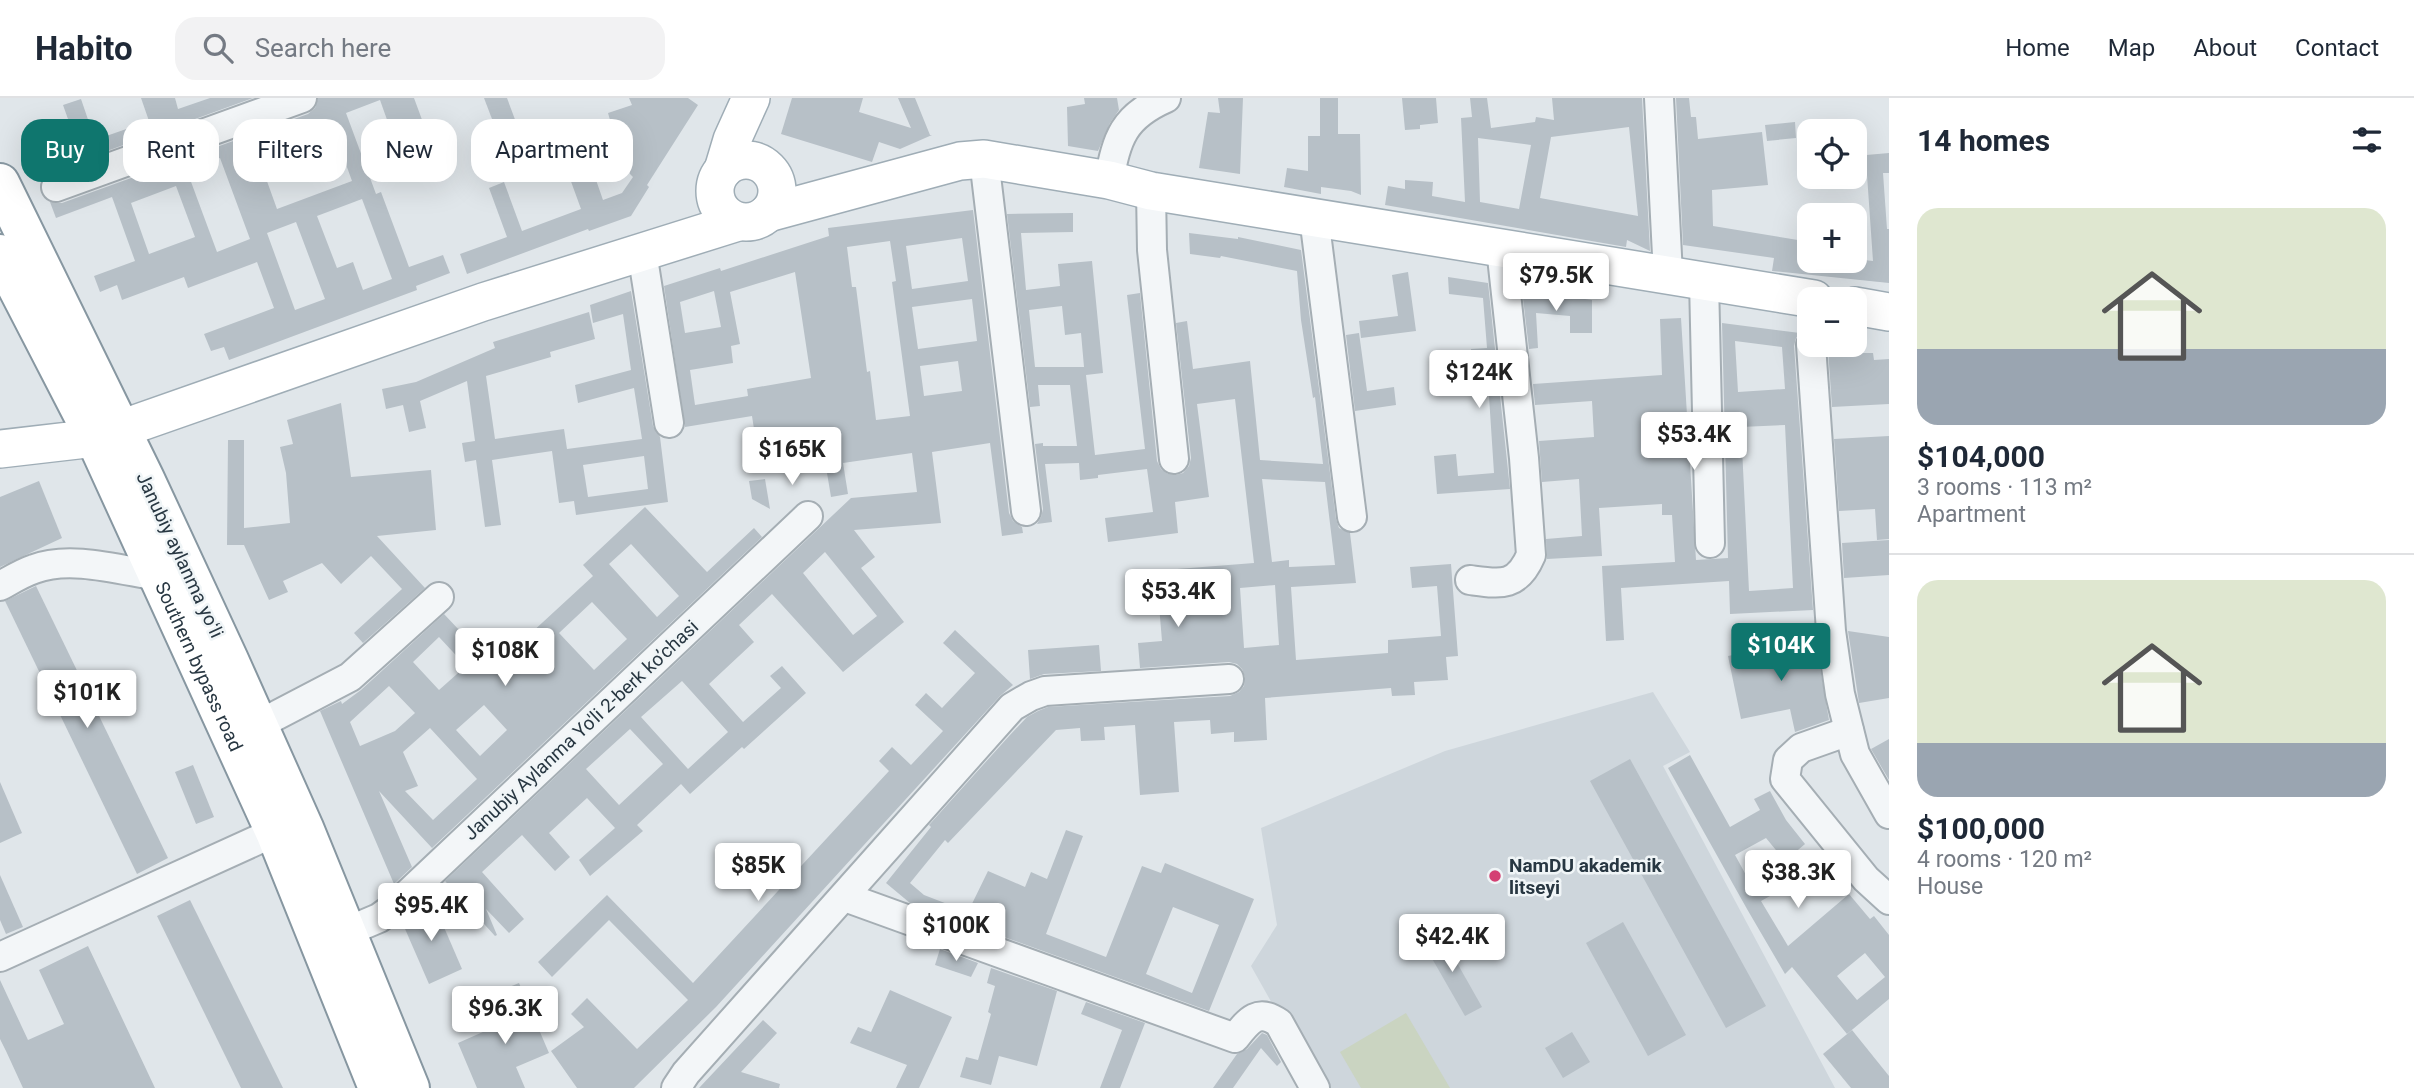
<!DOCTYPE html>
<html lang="en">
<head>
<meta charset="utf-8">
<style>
	body { margin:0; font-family:Roboto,sans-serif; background:#f2f2f3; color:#1f2937; height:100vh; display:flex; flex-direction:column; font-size:26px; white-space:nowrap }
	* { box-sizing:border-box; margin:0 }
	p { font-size:23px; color:#747a83 }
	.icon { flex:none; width:38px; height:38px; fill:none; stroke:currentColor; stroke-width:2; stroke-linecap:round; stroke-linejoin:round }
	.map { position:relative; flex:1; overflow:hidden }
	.drawer { display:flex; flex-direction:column; background:#fff; width:525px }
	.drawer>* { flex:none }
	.guide { position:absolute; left:21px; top:21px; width:665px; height:63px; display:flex; gap:14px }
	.controls { position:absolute; left:1797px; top:21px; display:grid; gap:14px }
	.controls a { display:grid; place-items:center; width:70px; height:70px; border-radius:14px; background:#fff; box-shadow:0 7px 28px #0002; font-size:35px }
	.price { position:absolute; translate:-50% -60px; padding:0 16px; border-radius:7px; background:#fff; color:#222; font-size:23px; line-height:46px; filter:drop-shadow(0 2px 4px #0008) }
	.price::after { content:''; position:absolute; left:50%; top:42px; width:21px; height:16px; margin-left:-10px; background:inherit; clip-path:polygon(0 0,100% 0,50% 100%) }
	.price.on { background:#0f766e; color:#fff }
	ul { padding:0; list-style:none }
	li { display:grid; align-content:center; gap:14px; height:371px; padding:0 28px }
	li+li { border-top:2px solid #e0e1e3 }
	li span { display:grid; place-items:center; height:217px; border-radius:21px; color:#555 }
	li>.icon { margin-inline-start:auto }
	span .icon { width:126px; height:126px; fill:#fffc; stroke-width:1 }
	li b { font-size:30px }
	h2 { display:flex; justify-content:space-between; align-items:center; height:84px; padding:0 28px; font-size:30px }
	.pill { padding:0 24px; border-radius:21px; background:#fff; box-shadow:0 7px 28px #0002; font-size:24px; line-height:63px }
	.pill.on { background:#0f766e; color:#fff }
	header { display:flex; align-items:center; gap:42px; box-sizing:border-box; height:98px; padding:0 35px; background:#fff; border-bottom:2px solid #e0e1e3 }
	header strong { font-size:33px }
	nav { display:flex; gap:38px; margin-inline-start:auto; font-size:24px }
	.search { width:490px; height:63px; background:#f2f2f3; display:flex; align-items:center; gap:18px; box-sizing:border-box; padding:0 24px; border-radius:21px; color:#747a83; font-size:26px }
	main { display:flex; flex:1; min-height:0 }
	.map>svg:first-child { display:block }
	.built { fill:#ced6dc }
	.green { fill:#cad4c1 }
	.building { fill:#b7c0c7; fill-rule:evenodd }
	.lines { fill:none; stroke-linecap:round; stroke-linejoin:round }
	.minor-casing { stroke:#a5aeb4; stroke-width:32 }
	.major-casing { stroke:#9fadb6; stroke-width:40 }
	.highway-casing { stroke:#8797a1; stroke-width:42 }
	.minor { stroke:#f3f6f8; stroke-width:28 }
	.major { stroke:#fff; stroke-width:37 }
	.highway { stroke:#fff; stroke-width:38 }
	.poi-dot { fill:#d44073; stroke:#f0f5f7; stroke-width:2.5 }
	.labels { text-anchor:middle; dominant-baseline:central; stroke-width:5; stroke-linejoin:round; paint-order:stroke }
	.street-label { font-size:19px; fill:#283742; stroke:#f0f5f7 }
	.poi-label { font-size:19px; font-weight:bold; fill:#283742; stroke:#f0f5f7; text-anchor:start }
</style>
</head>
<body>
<header>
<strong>Habito</strong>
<div class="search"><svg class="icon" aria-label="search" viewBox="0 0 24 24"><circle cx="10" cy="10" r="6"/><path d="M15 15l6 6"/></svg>Search here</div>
<nav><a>Home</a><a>Map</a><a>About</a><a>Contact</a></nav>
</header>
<main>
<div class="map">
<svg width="1889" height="990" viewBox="0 0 1889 990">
	<rect width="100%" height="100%" fill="#e0e6ea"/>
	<path class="built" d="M 1653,594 L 1690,654 L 1663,668 L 1835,990 L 1320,990 L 1251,868 L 1277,827 L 1261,730 L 1445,653 Z"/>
	<path class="green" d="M 1406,915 L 1450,990 L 1361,990 L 1340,954 Z"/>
	<g class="building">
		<path d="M 141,0 L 175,0 L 178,11 L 210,0 L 253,0 L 60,70 L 56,60 L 79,52 L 63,7 L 81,1 L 95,42 L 149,23 Z"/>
		<path d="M 318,0 L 414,0 L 428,38 L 432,36 L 445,70 L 423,78 L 404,28 L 391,33 L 380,2 L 346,15 L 376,96 L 381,94 L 409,169 L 443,157 L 450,175 L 416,188 L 417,192 L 229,262 L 224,249 L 211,253 L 204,236 L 274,210 L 257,164 L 188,190 L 184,179 L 122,202 L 117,187 L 100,194 L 94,178 L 135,163 L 112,99 L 56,120 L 50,104 L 62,105 L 308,16 L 315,10 ZM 330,22 L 352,83 L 277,111 L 259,61 L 296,47 L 292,37 ZM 220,60 L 250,141 L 217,154 L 187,73 ZM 176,88 L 195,139 L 149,156 L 131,105 ZM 362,101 L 392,181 L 363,192 L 353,164 L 337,170 L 317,118 ZM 296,124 L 325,201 L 295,212 L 267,135 Z"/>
		<path d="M 484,0 L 507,0 L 523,43 L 503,50 Z"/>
		<path d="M 629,0 L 688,0 L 698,7 L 647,87 L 649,89 L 631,118 L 589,133 L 588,131 L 467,176 L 460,156 L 507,139 L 489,90 L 504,84 L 522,133 L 581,111 L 565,67 L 561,69 L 552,43 L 610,22 L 608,15 L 632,7 ZM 620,47 L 630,76 L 633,79 L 622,95 L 603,102 L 588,59 Z"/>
		<path d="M 792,0 L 863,0 L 859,14 L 911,30 L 898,0 L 915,0 L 930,37 L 932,37 L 900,51 L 879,44 L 872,64 L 781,36 Z"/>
		<path d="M 1084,0 L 1117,0 L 1119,12 L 1110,25 L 1098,53 L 1068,48 L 1067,9 L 1085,6 Z"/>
		<path d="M 1218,0 L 1243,0 L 1240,76 L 1199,70 L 1208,14 L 1220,15 Z"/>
		<path d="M 1320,0 L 1338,0 L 1338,36 L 1360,36 L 1361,97 L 1351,93 L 1321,89 L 1321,96 L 1284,89 L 1287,70 L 1308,73 L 1308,38 L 1320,38 Z"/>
		<path d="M 1402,0 L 1436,0 L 1438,25 L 1420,27 L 1420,31 L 1405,32 Z"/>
		<path d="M 1470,0 L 1487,0 L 1491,30 L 1535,24 L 1536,19 L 1554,22 L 1552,0 L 1642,0 L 1650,153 L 1627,142 L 1626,149 L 1385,107 L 1388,88 L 1405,91 L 1405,82 L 1433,84 L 1432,98 L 1465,104 L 1461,20 L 1472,19 ZM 1629,29 L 1638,118 L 1540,100 L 1551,39 ZM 1478,40 L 1531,47 L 1519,111 L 1480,104 Z"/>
		<path d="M 1676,0 L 1689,0 L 1691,19 L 1696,19 L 1698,41 L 1762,34 L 1768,87 L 1712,92 L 1713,128 L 1810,144 L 1810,163 L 1855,163 L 1855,161 L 1873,163 L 1867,77 L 1855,78 L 1855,58 L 1889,55 L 1889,75 L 1883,75 L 1887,131 L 1889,131 L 1889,185 L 1772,173 L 1774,160 L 1683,147 Z"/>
		<path d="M 1795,24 L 1796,40 L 1767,43 L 1765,27 Z"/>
		<path d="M 973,112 L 1009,415 L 1013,423 L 1022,429 L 1023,435 L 1002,438 L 990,345 L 932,354 L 941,425 L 854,432 L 875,459 L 861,470 L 904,524 L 843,574 L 772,496 L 739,527 L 754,544 L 709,586 L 743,624 L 781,590 L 770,578 L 782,568 L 806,595 L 744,651 L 742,649 L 690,696 L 681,686 L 637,727 L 643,733 L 590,778 L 579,762 L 615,730 L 587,700 L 549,735 L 570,759 L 555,773 L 522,737 L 482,774 L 524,821 L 509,835 L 486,811 L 497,837 L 495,838 L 445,783 L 851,400 L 917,394 L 912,355 L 843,365 L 848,396 L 831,399 L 824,357 L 810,359 L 807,342 L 757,350 L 752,318 L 685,329 L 664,188 L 720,170 L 721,173 L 829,138 L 828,130 ZM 962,140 L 968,183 L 912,191 L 906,148 ZM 890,143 L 896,183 L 892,184 L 910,318 L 876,322 L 870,273 L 867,274 L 856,189 L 852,189 L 847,149 ZM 795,174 L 811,280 L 747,291 L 748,298 L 695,307 L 690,272 L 733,265 L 731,248 L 740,246 L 730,194 ZM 714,193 L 721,229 L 685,235 L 680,204 ZM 972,201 L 977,243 L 918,251 L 912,209 ZM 958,263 L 962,293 L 924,298 L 920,268 ZM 825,454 L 877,518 L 853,537 L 803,475 ZM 682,583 L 728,634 L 688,671 L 641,619 ZM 630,631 L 663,666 L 619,707 L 586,671 Z"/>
		<path d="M 1073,115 L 1073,134 L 1021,135 L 1026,192 L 1060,188 L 1058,166 L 1092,163 L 1103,275 L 1086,277 L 1095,357 L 1145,351 L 1127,197 L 1140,195 L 1157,363 L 1161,371 L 1168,376 L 1176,377 L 1183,375 L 1189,368 L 1191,360 L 1176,225 L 1187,223 L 1193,271 L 1250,263 L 1260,362 L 1323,366 L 1315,299 L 1313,300 L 1301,222 L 1297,173 L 1221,158 L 1220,160 L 1190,156 L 1189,135 L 1238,141 L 1238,139 L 1301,152 L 1336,421 L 1339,430 L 1350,435 L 1356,485 L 1291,489 L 1296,562 L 1388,555 L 1388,542 L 1441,538 L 1437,488 L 1412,490 L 1410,469 L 1451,466 L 1458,558 L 1446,559 L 1448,582 L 1414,584 L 1415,597 L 1392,598 L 1391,590 L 1265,600 L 1267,642 L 1234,644 L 1234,634 L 1211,636 L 1210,622 L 1174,624 L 1179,694 L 1140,697 L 1135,627 L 1104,629 L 1105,642 L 1081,643 L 1080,630 L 1056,632 L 948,745 L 945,742 L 910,785 L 924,797 L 968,814 L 988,773 L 1025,789 L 1031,774 L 1047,781 L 1066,732 L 1083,738 L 1046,836 L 1106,859 L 1142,768 L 1161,775 L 1165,765 L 1254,801 L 1209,913 L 910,805 L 886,785 L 931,729 L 929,727 L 1010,637 L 1027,619 L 1038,613 L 1048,609 L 1230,598 L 1239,594 L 1244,588 L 1245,579 L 1242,571 L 1237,566 L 1229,564 L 1140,570 L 1138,545 L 1162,543 L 1158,495 L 1179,494 L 1177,471 L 1254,465 L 1235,301 L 1197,306 L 1209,399 L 1175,404 L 1178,435 L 1108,444 L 1105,420 L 1153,414 L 1147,371 L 1098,377 L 1098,380 L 1080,382 L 1079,365 L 1045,366 L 1052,424 L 1037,426 L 1041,419 L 1043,411 L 1035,346 L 1043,345 L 1043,348 L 1077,348 L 1070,287 L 1038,287 L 1040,308 L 1030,309 L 1007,116 ZM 1062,208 L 1065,237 L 1081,235 L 1084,269 L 1035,269 L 1029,212 ZM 1262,381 L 1325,384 L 1335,467 L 1289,469 L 1289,462 L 1272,464 ZM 1275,487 L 1279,547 L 1244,550 L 1240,490 ZM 1173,809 L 1219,827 L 1192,895 L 1146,876 Z"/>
		<path d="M 1408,174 L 1416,233 L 1361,240 L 1359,223 L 1398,218 L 1392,177 Z"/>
		<path d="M 1448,179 L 1488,185 L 1510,391 L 1437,396 L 1434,358 L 1456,356 L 1458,378 L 1494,375 L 1487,268 L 1472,269 L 1471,251 L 1487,250 L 1483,200 L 1449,196 Z"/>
		<path d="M 1522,192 L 1592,202 L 1592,235 L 1570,235 L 1570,218 L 1536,215 L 1538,250 L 1529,251 Z"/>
		<path d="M 631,193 L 653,328 L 660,339 L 668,404 L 576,417 L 574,403 L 559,405 L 552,353 L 492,362 L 501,427 L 485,429 L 476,362 L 465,364 L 462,345 L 475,343 L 467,283 L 420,303 L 426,330 L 409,334 L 403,307 L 386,311 L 382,291 L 416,284 L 495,250 L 493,244 L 589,214 L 595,241 L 550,254 L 551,259 L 486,278 L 495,341 L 564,331 L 567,351 L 642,341 L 634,290 L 578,305 L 575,287 L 631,272 L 623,216 L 593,225 L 590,207 ZM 644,358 L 648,391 L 588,399 L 583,367 Z"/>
		<path d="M 1681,220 L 1696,462 L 1728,460 L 1722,225 L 1800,235 L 1796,240 L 1794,248 L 1813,512 L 1730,516 L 1729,483 L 1621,490 L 1624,542 L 1606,543 L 1602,468 L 1675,464 L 1672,417 L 1662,417 L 1662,406 L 1599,410 L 1602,458 L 1547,461 L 1546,441 L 1582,438 L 1579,381 L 1542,384 L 1539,343 L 1594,339 L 1592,303 L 1535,307 L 1533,286 L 1662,277 L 1660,221 ZM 1735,243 L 1782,249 L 1785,291 L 1738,294 ZM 1785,327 L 1793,490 L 1749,493 L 1741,329 Z"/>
		<path d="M 1359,235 L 1367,293 L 1394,289 L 1396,307 L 1355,313 L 1346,237 Z"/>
		<path d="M 1858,249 L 1858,255 L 1873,255 L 1874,262 L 1889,261 L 1889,306 L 1832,309 L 1828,251 Z"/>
		<path d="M 341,305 L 351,379 L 431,372 L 436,432 L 377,438 L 425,490 L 363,545 L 354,535 L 402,491 L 371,458 L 341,486 L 322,465 L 283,483 L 288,494 L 269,502 L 244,447 L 227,447 L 228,342 L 244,342 L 244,430 L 290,425 L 286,375 L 280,349 L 293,346 L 287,322 Z"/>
		<path d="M 1889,338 L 1889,441 L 1877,442 L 1875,411 L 1839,413 L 1834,341 Z"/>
		<path d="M 765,381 L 770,411 L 752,401 L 749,383 Z"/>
		<path d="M 39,383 L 62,440 L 0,469 L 0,399 Z"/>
		<path d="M 645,409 L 707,474 L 754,430 L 762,439 L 432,750 L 379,693 L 412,769 L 394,786 L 320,613 L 341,603 L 342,606 L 361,592 L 444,516 L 493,568 L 504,560 L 593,478 L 583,467 ZM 631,446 L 679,498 L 657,519 L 609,466 ZM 592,504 L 627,541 L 594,572 L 559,535 ZM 439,539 L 466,568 L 439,592 L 413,564 ZM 389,588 L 415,615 L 395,633 L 360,648 L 350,624 ZM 484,607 L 507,632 L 480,658 L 456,632 ZM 430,630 L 477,681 L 433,722 L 405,693 L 418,688 L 403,654 Z"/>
		<path d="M 1889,442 L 1889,477 L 1844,480 L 1842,445 Z"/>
		<path d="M 36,488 L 168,760 L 137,776 L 5,503 Z"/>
		<path d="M 955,532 L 1013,587 L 1000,598 L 716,909 L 634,990 L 577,990 L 551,953 L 584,929 L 571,916 L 587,900 L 637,951 L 688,902 L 609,822 L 552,879 L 538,864 L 607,797 L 693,885 L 889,673 L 879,663 L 892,649 L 911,667 L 943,633 L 915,607 L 926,595 L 942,610 L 975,575 L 943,545 Z"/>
		<path d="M 1848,533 L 1889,539 L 1889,600 L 1859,605 Z"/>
		<path d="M 1815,540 L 1829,622 L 1795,634 L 1790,611 L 1741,621 L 1728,558 Z"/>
		<path d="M 1099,547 L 1101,573 L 1044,576 L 1030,581 L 1028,552 Z"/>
		<path d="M 1889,641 L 1889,682 L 1871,651 Z"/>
		<path d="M 1690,657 L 1730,729 L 1760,712 L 1754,701 L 1770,693 L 1786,722 L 1805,746 L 1785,763 L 1766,740 L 1735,757 L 1752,788 L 1773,777 L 1781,792 L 1761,803 L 1788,848 L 1849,796 L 1870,821 L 1874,818 L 1889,837 L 1889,901 L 1847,936 L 1792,869 L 1785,876 L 1747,811 L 1668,670 ZM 1865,855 L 1885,879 L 1857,902 L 1837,878 Z"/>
		<path d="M 1630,661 L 1766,908 L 1726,930 L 1590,683 Z"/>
		<path d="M 193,667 L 214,719 L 196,726 L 175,674 Z"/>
		<path d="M 0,684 L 22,735 L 0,745 Z"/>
		<path d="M 0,777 L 23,829 L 6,836 L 0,822 Z"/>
		<path d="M 431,799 L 462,871 L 429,886 L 402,824 Z"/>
		<path d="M 190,802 L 283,990 L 241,990 L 157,818 Z"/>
		<path d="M 1623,824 L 1686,937 L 1648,958 L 1586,845 Z"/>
		<path d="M 1439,833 L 1482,909 L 1465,918 L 1422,843 Z"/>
		<path d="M 88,848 L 155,990 L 23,990 L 6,953 L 0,941 L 0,882 L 28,942 L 64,926 L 39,872 Z"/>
		<path d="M 940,851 L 978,865 L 971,879 L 935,867 Z"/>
		<path d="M 991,870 L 1057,893 L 1037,968 L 999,958 L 991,987 L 960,979 L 966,959 L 978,962 L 991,916 L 988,914 L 995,888 L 987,885 Z"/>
		<path d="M 519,885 L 549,955 L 516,969 L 525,990 L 477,990 L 458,945 L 512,921 L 499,893 Z"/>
		<path d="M 890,892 L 952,919 L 919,990 L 896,990 L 907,967 L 850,945 L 858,929 L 871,934 Z"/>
		<path d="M 1086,904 L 1145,925 L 1120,990 L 1100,990 L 1122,932 L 1081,916 Z"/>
		<path d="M 763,922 L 777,935 L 741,974 L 780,986 L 779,990 L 699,990 Z"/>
		<path d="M 1852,932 L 1889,978 L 1889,990 L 1851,990 L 1823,956 Z"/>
		<path d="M 1572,934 L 1590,964 L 1563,980 L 1545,950 Z"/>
		<path d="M 1262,935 L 1267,937 L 1281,964 L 1277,968 L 1261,950 L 1233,990 L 1213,990 L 1237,956 L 1247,951 Z"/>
	</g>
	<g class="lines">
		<defs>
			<g id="minor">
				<path d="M 1659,0 L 1668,177"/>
				<path d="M 984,61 L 1026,413"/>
				<path d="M 1109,82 C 1117,40 1123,19 1166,0"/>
				<path d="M 56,89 L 302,0"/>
				<path d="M 1151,93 L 1152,152 L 1174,361"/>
				<path d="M 1314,119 L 1352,419"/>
				<path d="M 642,154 L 669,325"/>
				<path d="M 1704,183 L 1710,445"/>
				<path d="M 1811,247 L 1831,533 L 1840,596 L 1855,656 L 1889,716"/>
				<path d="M 1470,482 C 1500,486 1517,490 1531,457 L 1524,360 L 1501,150"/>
				<path d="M 0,488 C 11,482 22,475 34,471 C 70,457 120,472 158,478"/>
				<path d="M 258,627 L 350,579 L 439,499"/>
				<path d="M 1849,633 L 1801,650 L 1788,662 L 1785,681 L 1866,781 L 1889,802"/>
				<path d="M 845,799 L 1235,940 C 1249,922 1258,910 1279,925 L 1315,990"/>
				<path d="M 346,834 L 379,820 L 394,809 L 808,418"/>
				<path d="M 0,859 L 275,734"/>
				<path d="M 676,990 L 686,975 L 1012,609 L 1031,598 L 1045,593 L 1229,581"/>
			</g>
			<g id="major">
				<circle cx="746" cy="93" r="31"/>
				<path d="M 723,72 L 732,42 L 751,0"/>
				<path d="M 768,115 L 960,63 L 984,61 L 1109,82 L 1151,93 L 1814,201"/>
				<path d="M 1855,208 L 1889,214"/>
				<path d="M 0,351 L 95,340 L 483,204 L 738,124"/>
			</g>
			<g id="highway">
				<path d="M 0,85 L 145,381 L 229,562 L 304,730 L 410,990"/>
				<path id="s1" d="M 0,156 L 95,340 L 275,734 L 378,990"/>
			</g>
		</defs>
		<use href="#minor" class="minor-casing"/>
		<use href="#major" class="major-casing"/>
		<use href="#highway" class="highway-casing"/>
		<use href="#minor" class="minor"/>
		<use href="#major" class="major"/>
		<use href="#highway" class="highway"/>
	</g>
	<circle class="poi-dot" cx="1495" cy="778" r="7"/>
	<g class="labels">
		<g class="street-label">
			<text transform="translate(180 457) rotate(65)">Janubiy aylanma yoʻli</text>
			<text stroke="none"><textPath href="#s1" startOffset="458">Southern bypass road</textPath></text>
			<text transform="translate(581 632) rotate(-43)">Janubiy Аylanma Yo'li 2-berk koʼchasi</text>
		</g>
		<g class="poi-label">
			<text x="1509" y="767">NamDU akademik<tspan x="1509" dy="22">litseyi</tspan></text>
		</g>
	</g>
</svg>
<div class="controls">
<a><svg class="icon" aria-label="locate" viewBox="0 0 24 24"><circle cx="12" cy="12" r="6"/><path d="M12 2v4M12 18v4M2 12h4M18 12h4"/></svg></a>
<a>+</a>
<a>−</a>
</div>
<b class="price" style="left:1556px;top:215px">$79.5K</b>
<b class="price" style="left:1479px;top:312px">$124K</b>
<b class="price" style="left:1694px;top:374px">$53.4K</b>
<b class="price" style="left:792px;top:389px">$165K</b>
<b class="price" style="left:1178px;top:531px">$53.4K</b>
<b class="price on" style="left:1781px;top:585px">$104K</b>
<b class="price" style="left:505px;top:590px">$108K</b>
<b class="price" style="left:87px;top:632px">$101K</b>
<b class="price" style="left:758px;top:805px">$85K</b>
<b class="price" style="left:1798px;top:812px">$38.3K</b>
<b class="price" style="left:431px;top:845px">$95.4K</b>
<b class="price" style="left:956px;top:865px">$100K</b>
<b class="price" style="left:1452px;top:876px">$42.4K</b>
<b class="price" style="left:505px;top:948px">$96.3K</b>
<div class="guide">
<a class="pill on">Buy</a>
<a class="pill">Rent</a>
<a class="pill">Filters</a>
<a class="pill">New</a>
<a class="pill">Apartment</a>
</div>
</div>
<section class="drawer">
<h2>14 homes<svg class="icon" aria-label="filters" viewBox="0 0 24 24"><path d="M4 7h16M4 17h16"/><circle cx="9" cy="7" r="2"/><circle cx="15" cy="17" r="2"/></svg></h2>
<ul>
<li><span style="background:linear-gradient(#dfe7d0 65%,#9aa5b1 0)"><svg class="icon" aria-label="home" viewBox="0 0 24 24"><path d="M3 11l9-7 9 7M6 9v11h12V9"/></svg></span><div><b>$104,000</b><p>3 rooms · 113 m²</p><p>Apartment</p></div></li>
<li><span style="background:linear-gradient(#dfe7d0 75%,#9aa5b1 0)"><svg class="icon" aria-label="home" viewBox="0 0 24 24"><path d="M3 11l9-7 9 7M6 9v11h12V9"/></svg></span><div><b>$100,000</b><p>4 rooms · 120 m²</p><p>House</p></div></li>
</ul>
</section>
</main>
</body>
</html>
